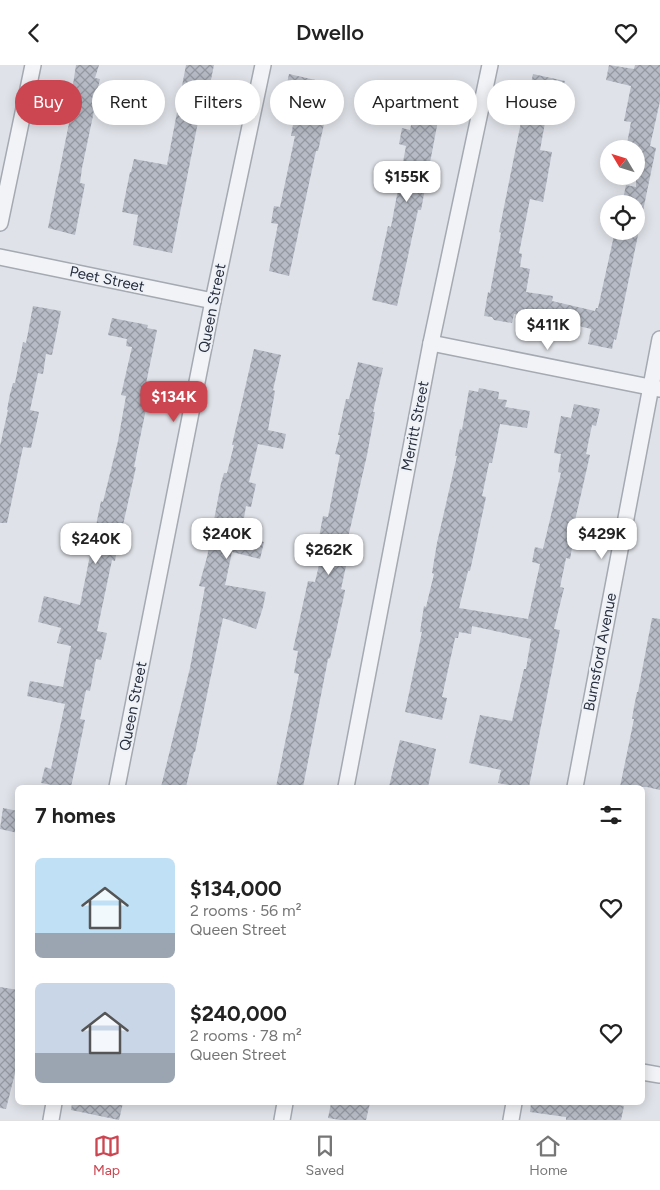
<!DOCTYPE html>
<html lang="en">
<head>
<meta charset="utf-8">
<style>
	body { margin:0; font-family:Figtree,sans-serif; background:#f6f6f6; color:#222; height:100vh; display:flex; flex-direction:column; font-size:19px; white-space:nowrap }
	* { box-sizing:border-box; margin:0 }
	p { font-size:16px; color:#767676 }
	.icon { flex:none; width:28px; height:28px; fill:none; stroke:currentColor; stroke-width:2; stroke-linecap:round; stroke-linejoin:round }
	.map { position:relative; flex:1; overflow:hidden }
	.sheet { position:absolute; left:15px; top:720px; width:630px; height:320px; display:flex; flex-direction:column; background:#fff; border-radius:8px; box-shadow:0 2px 12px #0003 }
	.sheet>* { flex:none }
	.top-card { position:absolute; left:15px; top:15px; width:630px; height:45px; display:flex; gap:10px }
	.needle { width:32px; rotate:308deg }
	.controls { position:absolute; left:600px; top:75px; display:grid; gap:10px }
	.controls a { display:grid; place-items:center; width:45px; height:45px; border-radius:50%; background:#fff; box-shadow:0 2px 12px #0003; font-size:25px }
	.price { position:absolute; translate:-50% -42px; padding:0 11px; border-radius:10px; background:#fff; color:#222; font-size:16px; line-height:32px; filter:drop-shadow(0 1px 2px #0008) }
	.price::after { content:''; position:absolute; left:50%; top:30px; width:15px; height:11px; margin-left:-8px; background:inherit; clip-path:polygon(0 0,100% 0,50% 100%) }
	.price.current { background:#cb4651; color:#fff }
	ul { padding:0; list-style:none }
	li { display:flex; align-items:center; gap:15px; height:125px; padding:0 20px }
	li span { display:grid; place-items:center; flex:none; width:140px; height:100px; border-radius:8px; color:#555 }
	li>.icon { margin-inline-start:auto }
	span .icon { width:60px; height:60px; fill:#fffc; stroke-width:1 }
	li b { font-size:21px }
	h2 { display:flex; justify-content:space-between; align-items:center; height:60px; padding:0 20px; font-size:21px }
	.pill { padding:0 18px; border-radius:22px; background:#fff; box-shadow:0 2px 12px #0003; font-size:18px; line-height:45px }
	.pill.current { background:#cb4651; color:#fff }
	header { display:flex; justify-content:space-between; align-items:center; height:65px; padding:0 20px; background:#fff; font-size:22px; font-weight:600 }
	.tab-bar { display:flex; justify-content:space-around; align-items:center; height:70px; border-top:1px solid #e0e0e0; background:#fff; font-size:14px; color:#767676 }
	.tab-bar a { display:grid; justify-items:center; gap:2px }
	.tab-bar .current { color:#cb4651 }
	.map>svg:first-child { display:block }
	.building { fill:url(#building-cross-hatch) }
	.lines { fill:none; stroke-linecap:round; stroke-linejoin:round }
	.minor-casing { stroke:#a4a9b2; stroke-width:18 }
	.minor { stroke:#f2f3f6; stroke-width:15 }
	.labels { text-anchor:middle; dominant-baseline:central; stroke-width:4; stroke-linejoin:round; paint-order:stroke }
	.street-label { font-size:15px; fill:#282f3f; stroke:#eef1f6 }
</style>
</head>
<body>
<header><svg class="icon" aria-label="back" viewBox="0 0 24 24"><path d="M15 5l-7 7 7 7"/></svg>Dwello<svg class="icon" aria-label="heart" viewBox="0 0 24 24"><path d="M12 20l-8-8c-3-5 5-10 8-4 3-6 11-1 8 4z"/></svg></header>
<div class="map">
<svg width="660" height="1055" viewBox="0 0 660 1055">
	<defs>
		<pattern id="building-cross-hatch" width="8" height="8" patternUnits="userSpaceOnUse" patternTransform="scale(1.25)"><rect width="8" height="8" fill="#b6bbc5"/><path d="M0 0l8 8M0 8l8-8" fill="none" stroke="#9498a1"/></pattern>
	</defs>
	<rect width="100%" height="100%" fill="#dfe2e8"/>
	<g class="building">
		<path d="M 76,0 L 99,0 L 95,13 L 100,14 L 97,27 L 98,27 L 82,103 L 80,118 L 85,119 L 75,170 L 48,163 L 73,38 L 75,27 L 72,26 Z"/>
		<path d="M 186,0 L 214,0 L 203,53 L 199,52 L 172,188 L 133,180 L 138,150 L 122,147 L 130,107 L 131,107 L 134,94 L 167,100 Z"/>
		<path d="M 609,0 L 634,4 L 635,0 L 660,0 L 660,36 L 650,81 L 656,83 L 620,257 L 616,275 L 614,274 L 612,284 L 588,279 L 591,264 L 563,257 L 514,249 L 512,258 L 494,255 L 492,252 L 484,251 L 488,227 L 490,228 L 501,168 L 499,167 L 522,52 L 524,52 L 533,9 L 565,16 L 560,43 L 548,41 L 540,85 L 552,87 L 543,137 L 530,134 L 519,188 L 522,189 L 520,202 L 530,204 L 526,227 L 553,231 L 552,236 L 595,246 L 596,243 L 598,243 L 615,166 L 636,166 L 636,139 L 622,139 L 626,120 L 636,122 L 636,84 L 626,84 L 631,57 L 624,56 L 631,21 L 606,15 Z"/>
		<path d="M 289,9 L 333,19 L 318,86 L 316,86 L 289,211 L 269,206 L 278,159 L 271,158 L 274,141 L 280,142 L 295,71 L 291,71 L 299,26 L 286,23 Z"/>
		<path d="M 415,40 L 440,45 L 421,145 L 418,145 L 397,241 L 372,235 L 388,161 L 391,162 L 406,81 L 399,79 L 402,63 L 410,65 Z"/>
		<path d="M 33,241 L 61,246 L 52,290 L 46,289 L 43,309 L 38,308 L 30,345 L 39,347 L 31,383 L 23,382 L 7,458 L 0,458 L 0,381 L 8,345 L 7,345 L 10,329 L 13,318 L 15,318 L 23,277 L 26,278 Z"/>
		<path d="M 112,253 L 148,260 L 147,263 L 157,265 L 141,343 L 146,344 L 134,402 L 136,402 L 123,460 L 121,460 L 115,496 L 112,495 L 97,566 L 107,568 L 101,595 L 96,594 L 90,626 L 86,625 L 80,654 L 85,655 L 71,722 L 63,722 L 41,718 L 45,702 L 51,704 L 65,639 L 27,631 L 30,616 L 63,622 L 71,581 L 57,578 L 61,563 L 38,557 L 44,531 L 80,540 L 101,436 L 103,437 L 118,376 L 126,331 L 121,330 L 132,282 L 126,281 L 127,274 L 108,270 Z"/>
		<path d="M 254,284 L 281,290 L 273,325 L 275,326 L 268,365 L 286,369 L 283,384 L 258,379 L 249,417 L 256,419 L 251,442 L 246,441 L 241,471 L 264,477 L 260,494 L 232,487 L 225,520 L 266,527 L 263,542 L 256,564 L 223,553 L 195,687 L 194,687 L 186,722 L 161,722 L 190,603 L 205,522 L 199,521 L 207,492 L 221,418 L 224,408 L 227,408 L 234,380 L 232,380 Z"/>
		<path d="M 358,297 L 383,303 L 373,347 L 375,347 L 367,390 L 347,477 L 351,478 L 341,524 L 345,525 L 345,526 L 330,593 L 328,594 L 303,722 L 276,722 L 299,609 L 294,608 L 298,586 L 293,585 L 308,516 L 315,517 L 324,479 L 318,478 L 323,451 L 328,452 L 340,390 L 335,389 L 340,370 L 338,370 L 346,334 L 349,334 Z"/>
		<path d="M 479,323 L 499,327 L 498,334 L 507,335 L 505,342 L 530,346 L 527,363 L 500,359 L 492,398 L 489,398 L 482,431 L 486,432 L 470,506 L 468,506 L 459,543 L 528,554 L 540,499 L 532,497 L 535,482 L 543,484 L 561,408 L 558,407 L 561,389 L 554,388 L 561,351 L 571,353 L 574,339 L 600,344 L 596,361 L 592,360 L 586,389 L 590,390 L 570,477 L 573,477 L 570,494 L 566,493 L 560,522 L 564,523 L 554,564 L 560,565 L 529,722 L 520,722 L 498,718 L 501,705 L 469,698 L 480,650 L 512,656 L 524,604 L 526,604 L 531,574 L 472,561 L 471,569 L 459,567 L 458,573 L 455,573 L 442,632 L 447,633 L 442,655 L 405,647 L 422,567 L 420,567 L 424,541 L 426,542 L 434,509 L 432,508 L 437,478 L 457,391 L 455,391 L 460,364 L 462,365 L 469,325 L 478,327 Z"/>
		<path d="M 652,553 L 660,554 L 660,725 L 647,722 L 620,722 L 634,654 L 632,654 L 634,642 L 637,627 L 638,627 Z"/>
		<path d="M 400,675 L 436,684 L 428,722 L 389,722 Z"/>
		<path d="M 3,743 L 18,746 L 18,768 L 0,764 Z"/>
		<path d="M 0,922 L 18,925 L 18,996 L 6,1044 L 0,1043 Z"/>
		<path d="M 72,1038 L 123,1038 L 119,1055 L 71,1045 Z"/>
		<path d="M 331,1038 L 370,1038 L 366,1055 L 340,1055 L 328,1053 Z"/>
		<path d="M 531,1038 L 606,1038 L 624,1041 L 621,1055 L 566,1055 L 566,1052 L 530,1047 Z"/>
	</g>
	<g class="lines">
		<defs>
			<g id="minor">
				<path d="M 0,158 L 33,0"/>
				<path d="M 0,192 L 213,236"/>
				<path d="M 431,278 L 659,324"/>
				<path d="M 117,722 L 213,236 L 263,0"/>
				<path d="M 346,722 L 431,278 L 490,0"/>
				<path d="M 575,722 L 660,274"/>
				<path d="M 642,1007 L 660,1010"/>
				<path d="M 51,1055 L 54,1038"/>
				<path d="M 282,1055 L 285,1038"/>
				<path d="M 511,1055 L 514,1038"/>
			</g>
		</defs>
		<use href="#minor" class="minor-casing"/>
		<use href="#minor" class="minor"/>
	</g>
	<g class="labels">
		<g class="street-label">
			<text transform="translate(107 214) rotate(12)">Peet Street</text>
			<text transform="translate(212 243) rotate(-79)">Queen Street</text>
			<text transform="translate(415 361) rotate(-79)">Merritt Street</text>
			<text transform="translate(600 587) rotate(-79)">Burnsford Avenue</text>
			<text transform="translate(133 641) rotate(-79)">Queen Street</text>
		</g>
	</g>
</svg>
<div class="controls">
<a><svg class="needle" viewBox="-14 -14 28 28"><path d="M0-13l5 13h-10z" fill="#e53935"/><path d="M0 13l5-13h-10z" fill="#767676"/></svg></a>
<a><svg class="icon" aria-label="locate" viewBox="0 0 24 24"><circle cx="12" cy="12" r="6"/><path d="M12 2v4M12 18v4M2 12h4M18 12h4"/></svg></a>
</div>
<b class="price" style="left:407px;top:138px">$155K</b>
<b class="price" style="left:548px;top:286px">$411K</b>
<b class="price current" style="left:174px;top:358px">$134K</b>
<b class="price" style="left:227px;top:495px">$240K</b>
<b class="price" style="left:602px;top:495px">$429K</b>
<b class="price" style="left:96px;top:500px">$240K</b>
<b class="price" style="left:329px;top:511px">$262K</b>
<div class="top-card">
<a class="pill current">Buy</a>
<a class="pill">Rent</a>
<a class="pill">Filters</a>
<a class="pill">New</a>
<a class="pill">Apartment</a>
<a class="pill">House</a>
</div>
<section class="sheet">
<h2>7 homes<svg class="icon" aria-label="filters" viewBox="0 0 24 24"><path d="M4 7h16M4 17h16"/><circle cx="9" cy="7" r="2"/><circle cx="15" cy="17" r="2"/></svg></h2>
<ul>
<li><span style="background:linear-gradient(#bfe0f5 75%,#9aa5b1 0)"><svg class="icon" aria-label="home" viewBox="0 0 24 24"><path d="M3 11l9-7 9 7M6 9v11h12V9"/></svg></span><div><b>$134,000</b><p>2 rooms · 56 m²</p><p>Queen Street</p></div><svg class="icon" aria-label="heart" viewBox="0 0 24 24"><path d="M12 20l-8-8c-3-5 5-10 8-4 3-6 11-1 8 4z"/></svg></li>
<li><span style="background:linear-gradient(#c9d6e8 70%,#9aa5b1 0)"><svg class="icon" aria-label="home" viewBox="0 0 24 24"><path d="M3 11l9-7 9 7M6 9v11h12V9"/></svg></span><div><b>$240,000</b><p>2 rooms · 78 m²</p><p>Queen Street</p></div><svg class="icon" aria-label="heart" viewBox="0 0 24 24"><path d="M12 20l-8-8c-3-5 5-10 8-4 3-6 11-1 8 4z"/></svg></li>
</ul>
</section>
</div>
<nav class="tab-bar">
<a class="current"><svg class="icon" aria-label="map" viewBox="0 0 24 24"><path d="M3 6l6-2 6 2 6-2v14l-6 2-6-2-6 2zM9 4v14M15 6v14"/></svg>Map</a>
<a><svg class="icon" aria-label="saved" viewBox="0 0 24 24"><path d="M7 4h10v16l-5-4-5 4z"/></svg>Saved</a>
<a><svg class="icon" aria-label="home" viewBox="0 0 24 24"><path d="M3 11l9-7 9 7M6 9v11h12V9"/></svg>Home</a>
</nav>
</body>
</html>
